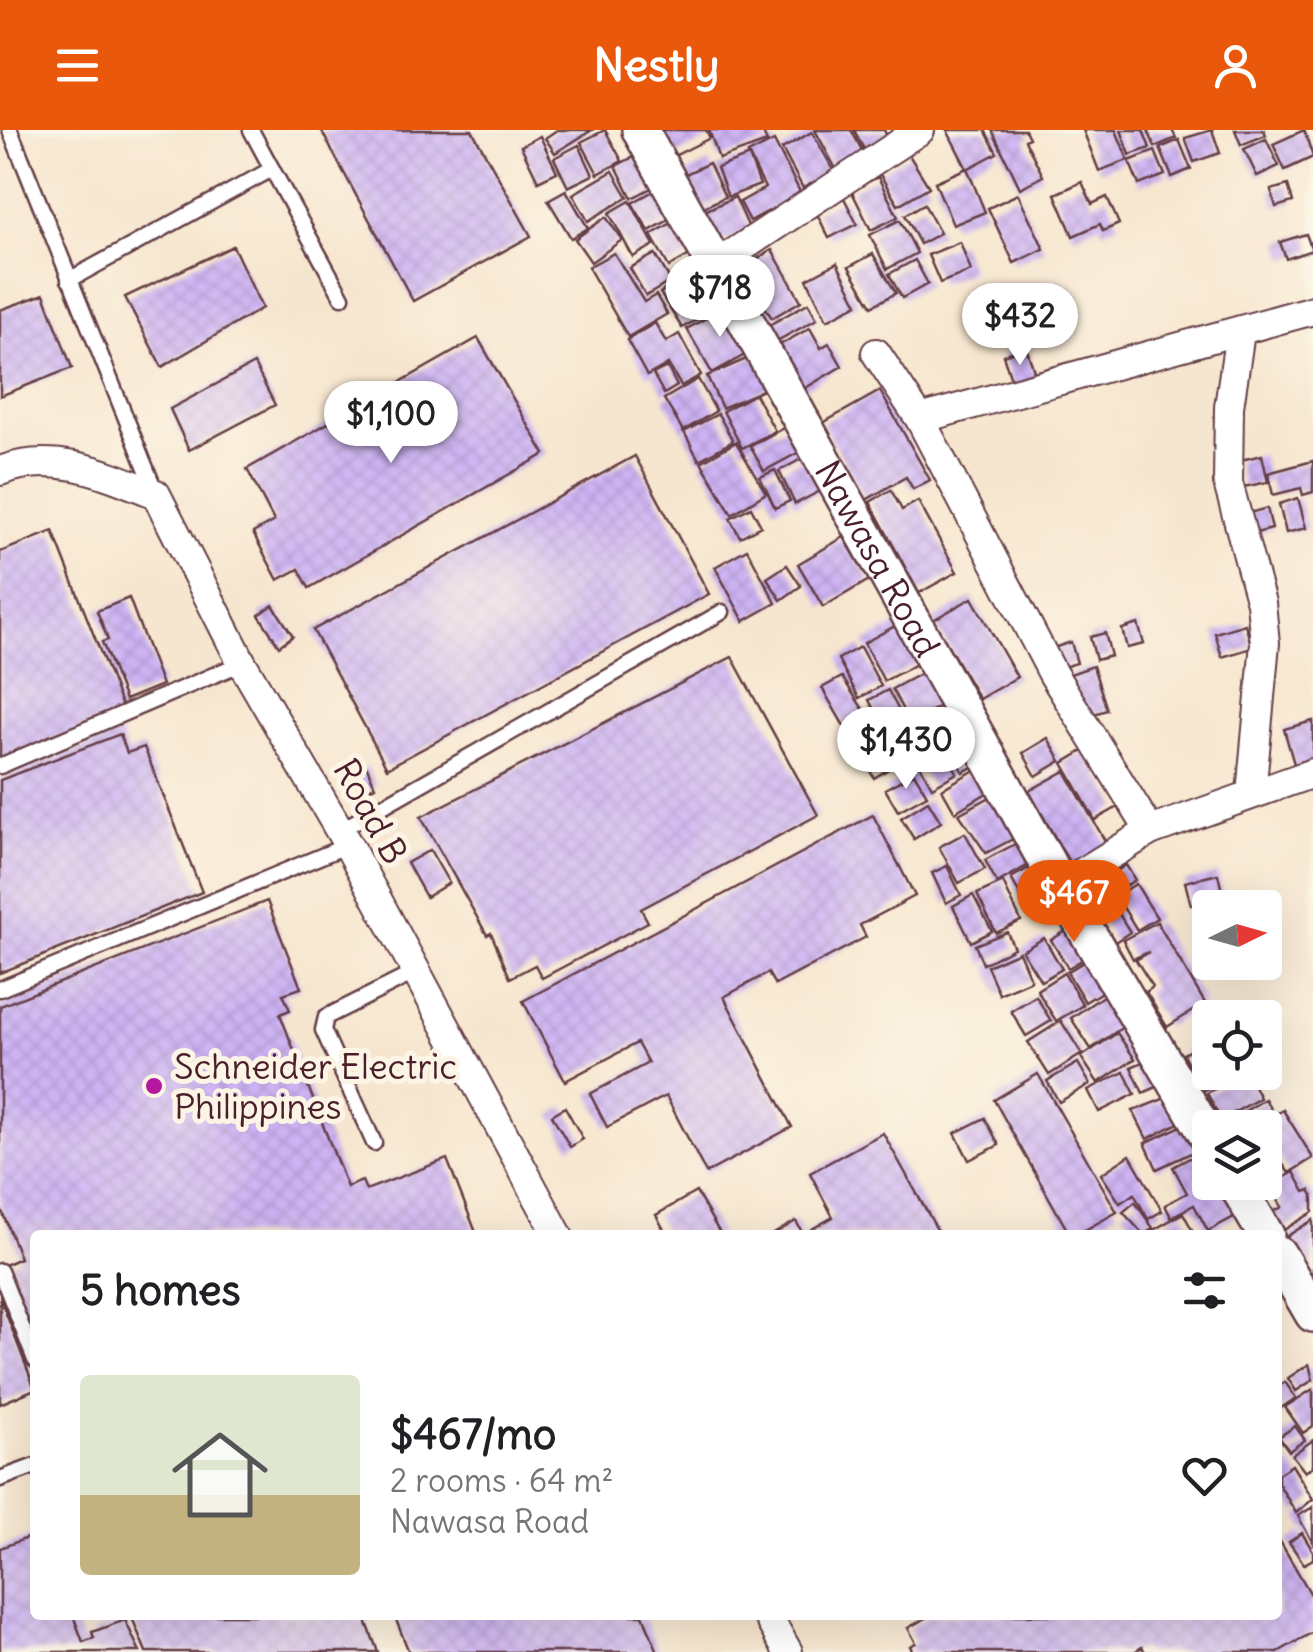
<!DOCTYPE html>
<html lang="en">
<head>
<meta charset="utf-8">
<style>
	body { margin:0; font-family:Delius,sans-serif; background:#f2f2f2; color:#202124; height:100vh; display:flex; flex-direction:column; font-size:38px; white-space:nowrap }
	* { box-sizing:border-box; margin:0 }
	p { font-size:32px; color:#757577 }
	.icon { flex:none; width:55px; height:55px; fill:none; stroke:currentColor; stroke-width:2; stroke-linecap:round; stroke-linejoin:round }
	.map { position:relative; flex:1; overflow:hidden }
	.side { position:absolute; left:30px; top:1100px; width:1252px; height:390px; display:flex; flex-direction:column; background:#fff; border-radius:10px; box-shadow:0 10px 40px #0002 }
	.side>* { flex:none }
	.needle { width:65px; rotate:85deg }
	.buttons { position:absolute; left:1192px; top:760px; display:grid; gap:20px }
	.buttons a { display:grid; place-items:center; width:90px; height:90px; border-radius:10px; background:#fff; box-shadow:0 10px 40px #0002; font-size:50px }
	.price { position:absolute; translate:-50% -85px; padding:0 22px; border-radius:35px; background:#fff; color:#222; font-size:32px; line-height:65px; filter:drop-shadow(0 2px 5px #0008) }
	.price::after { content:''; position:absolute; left:50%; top:60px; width:30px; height:22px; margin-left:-15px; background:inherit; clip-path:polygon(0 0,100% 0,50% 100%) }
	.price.on { background:#ea580c; color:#fff }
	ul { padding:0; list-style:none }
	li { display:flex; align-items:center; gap:30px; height:250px; padding:0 50px }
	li+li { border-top:2px solid #e0e0e0 }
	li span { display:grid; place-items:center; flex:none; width:280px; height:200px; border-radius:10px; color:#555 }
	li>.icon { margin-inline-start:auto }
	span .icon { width:120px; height:120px; fill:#fffc; stroke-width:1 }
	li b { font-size:42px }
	h2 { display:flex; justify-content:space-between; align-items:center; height:120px; padding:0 50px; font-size:42px }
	header { display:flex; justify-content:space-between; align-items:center; height:130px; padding:0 50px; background:#ea580c; color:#fff; font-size:45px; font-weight:700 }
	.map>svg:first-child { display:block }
	.building { fill:url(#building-cross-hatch) }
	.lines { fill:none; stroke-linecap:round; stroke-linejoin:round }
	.service-casing { stroke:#643d44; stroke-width:19 }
	.minor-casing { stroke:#643d44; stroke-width:32 }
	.tertiary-casing { stroke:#643d44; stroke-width:40 }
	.service { stroke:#fff; stroke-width:14 }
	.minor { stroke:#fff; stroke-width:28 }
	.tertiary { stroke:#fff; stroke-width:35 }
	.poi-dot { fill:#b5179e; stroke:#fcf5e5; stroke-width:4 }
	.labels { text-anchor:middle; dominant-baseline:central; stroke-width:10; stroke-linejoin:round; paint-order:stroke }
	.street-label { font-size:35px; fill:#4a1f2b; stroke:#fcf5e5 }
	.poi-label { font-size:35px; fill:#4a1f2b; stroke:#fcf5e5; text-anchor:start }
</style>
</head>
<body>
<header><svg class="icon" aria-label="menu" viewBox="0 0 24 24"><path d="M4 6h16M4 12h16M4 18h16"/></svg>Nestly<svg class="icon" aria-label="person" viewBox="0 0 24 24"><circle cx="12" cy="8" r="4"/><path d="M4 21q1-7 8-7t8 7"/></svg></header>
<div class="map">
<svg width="1313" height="1522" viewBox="0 0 1313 1522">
	<defs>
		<pattern id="building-cross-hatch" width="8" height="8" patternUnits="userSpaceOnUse" patternTransform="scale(2.5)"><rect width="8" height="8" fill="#ceb4f4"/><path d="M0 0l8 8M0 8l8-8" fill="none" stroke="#b29ad1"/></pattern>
	</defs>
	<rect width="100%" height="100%" fill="#fcf5e5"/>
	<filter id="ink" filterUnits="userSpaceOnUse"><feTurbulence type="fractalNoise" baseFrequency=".01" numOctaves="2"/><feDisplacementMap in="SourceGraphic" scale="20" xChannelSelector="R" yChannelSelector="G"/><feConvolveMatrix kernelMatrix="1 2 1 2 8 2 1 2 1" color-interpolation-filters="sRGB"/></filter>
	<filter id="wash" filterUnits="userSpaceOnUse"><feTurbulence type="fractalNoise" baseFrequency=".0048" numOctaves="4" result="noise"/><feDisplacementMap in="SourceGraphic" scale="40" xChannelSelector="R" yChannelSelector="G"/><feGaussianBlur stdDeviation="2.25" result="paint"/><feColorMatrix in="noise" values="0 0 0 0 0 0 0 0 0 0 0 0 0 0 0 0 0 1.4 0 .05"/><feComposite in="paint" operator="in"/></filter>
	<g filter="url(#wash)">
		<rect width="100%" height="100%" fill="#f7e6cf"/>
		<g id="blocks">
			<g class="building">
				<path d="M 321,0 L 472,0 L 531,106 L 413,171 Z"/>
				<path d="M 557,0 L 592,0 L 555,23 L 545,8 Z"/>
				<path d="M 605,0 L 622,31 L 598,44 L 581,12 Z"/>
				<path d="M 651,0 L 706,0 L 710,8 L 666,30 Z"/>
				<path d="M 709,0 L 762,0 L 767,12 L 719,29 Z"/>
				<path d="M 815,0 L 851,0 L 865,26 L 837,41 Z"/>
				<path d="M 854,0 L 884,0 L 888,8 L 865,21 Z"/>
				<path d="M 947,0 L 985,0 L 997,23 L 967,39 Z"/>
				<path d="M 992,0 L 1025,0 L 1029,8 L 1025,10 L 1043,46 L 1020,58 Z"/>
				<path d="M 1083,0 L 1116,0 L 1128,30 L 1099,41 Z"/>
				<path d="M 1121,0 L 1143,0 L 1150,18 L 1130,25 Z"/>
				<path d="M 1148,0 L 1172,0 L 1176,8 L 1155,17 Z"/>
				<path d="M 1212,0 L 1220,23 L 1194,32 L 1185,8 Z"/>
				<path d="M 1235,0 L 1264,0 L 1266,5 L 1241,15 Z"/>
				<path d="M 1304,0 L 1313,27 L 1285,40 L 1273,14 Z"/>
				<path d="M 812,2 L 834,41 L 803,58 L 782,19 Z"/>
				<path d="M 540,6 L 557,42 L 538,51 L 521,16 Z"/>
				<path d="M 1266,9 L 1279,36 L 1257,46 L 1244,19 Z"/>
				<path d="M 1179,10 L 1191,39 L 1172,47 L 1160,18 Z"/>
				<path d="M 774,11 L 801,64 L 750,91 L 740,72 L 765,58 L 748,24 Z"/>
				<path d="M 579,15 L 593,45 L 568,57 L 554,28 Z"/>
				<path d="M 1155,21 L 1165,45 L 1139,55 L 1129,31 Z"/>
				<path d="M 641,23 L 657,55 L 632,68 L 616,36 Z"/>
				<path d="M 909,25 L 929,57 L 898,75 L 879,43 Z"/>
				<path d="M 749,26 L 760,55 L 728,67 L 717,38 Z"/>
				<path d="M 709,33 L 725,67 L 694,82 L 679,47 Z"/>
				<path d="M 967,38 L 985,82 L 953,95 L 935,52 Z"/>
				<path d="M 613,41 L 628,67 L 588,91 L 573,64 Z"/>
				<path d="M 878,47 L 898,87 L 871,100 L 851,60 Z"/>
				<path d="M 1082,52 L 1092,74 L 1107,67 L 1119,94 L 1103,101 L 1100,94 L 1073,106 L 1055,64 Z"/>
				<path d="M 1288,55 L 1293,72 L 1276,77 L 1271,60 Z"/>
				<path d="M 659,58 L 676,86 L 649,101 L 632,73 Z"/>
				<path d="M 566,60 L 588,98 L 571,108 L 548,70 Z"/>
				<path d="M 1018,64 L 1044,119 L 1014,133 L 988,78 Z"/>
				<path d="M 735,67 L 750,100 L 714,116 L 700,83 Z"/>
				<path d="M 844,68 L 857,94 L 829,108 L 816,82 Z"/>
				<path d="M 630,71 L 654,115 L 633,127 L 609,83 Z"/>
				<path d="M 924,74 L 940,103 L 920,114 L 905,85 Z"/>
				<path d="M 606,87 L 622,110 L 591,132 L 575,109 Z"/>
				<path d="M 900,90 L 917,123 L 887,139 L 870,105 Z"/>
				<path d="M 675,91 L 693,123 L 669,137 L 651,105 Z"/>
				<path d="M 1306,104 L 1312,120 L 1286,129 L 1280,112 Z"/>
				<path d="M 960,112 L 971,141 L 940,153 L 928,125 Z"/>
				<path d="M 233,116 L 262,178 L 162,237 L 125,167 Z"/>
				<path d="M 772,120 L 801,171 L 772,188 L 740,139 Z"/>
				<path d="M 614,123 L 644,172 L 656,165 L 667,184 L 628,207 L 588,137 Z"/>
				<path d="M 655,124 L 671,151 L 646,166 L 630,138 Z"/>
				<path d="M 873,124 L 896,163 L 872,176 L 849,137 Z"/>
				<path d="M 915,130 L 928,154 L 902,168 L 889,144 Z"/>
				<path d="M 837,133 L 858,174 L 827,190 L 807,149 Z"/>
				<path d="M 704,135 L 726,172 L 682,198 L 660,163 Z"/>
				<path d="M 44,164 L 72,238 L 0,266 L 0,180 Z"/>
				<path d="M 1011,170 L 1018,187 L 996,196 L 989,179 Z"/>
				<path d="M 808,173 L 817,189 L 773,213 L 764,198 Z"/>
				<path d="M 727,176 L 752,221 L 712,243 L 687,199 Z"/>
				<path d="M 655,193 L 666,212 L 679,204 L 701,245 L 681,256 L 668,234 L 647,246 L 627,210 Z"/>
				<path d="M 810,198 L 821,218 L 829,213 L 842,236 L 802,260 L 778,216 Z"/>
				<path d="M 478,208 L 545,324 L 309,458 L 299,439 L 278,450 L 253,403 L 274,391 L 247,339 Z"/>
				<path d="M 1026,217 L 1037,250 L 1014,258 L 1003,225 Z"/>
				<path d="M 758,224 L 772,256 L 722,278 L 707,246 Z"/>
				<path d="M 254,234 L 275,275 L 189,320 L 170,279 Z"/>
				<path d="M 667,237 L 677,256 L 664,264 L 653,244 Z"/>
				<path d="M 698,249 L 716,281 L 683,301 L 664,269 Z"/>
				<path d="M 880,261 L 930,350 L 913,359 L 906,347 L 866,370 L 823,293 Z"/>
				<path d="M 755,264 L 775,301 L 742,318 L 723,281 Z"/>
				<path d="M 718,284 L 733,311 L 699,330 L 684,302 Z"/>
				<path d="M 787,296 L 801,321 L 764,341 L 750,316 Z"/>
				<path d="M 736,312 L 766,363 L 732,384 L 701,332 Z"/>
				<path d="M 809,325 L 826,358 L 795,374 L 779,341 Z"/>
				<path d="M 1262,325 L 1268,352 L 1243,357 L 1237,331 Z"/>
				<path d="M 635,326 L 709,464 L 387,638 L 313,500 Z"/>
				<path d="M 1313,331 L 1313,362 L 1303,365 L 1301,358 L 1273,365 L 1268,343 Z"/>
				<path d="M 775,340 L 790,371 L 775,378 L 760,347 Z"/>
				<path d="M 891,360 L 902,380 L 918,371 L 957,442 L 919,463 L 870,372 Z"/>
				<path d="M 1298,368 L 1306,398 L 1286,403 L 1279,374 Z"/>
				<path d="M 751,377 L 761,396 L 740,407 L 730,388 Z"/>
				<path d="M 1267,378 L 1272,399 L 1248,405 L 1242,385 Z"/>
				<path d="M 53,401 L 124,582 L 0,631 L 0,422 Z"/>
				<path d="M 844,407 L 869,450 L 823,477 L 798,434 Z"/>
				<path d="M 747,419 L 776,473 L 744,491 L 715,437 Z"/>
				<path d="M 787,435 L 801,456 L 781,470 L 767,448 Z"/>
				<path d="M 129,468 L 162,555 L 125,570 L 102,512 L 108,510 L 97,481 Z"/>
				<path d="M 972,468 L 1017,547 L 979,569 L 933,490 Z"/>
				<path d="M 273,475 L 293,506 L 279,516 L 259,485 Z"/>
				<path d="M 908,489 L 928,528 L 884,551 L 864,513 Z"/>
				<path d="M 1138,494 L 1144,514 L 1127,518 L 1122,499 Z"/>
				<path d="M 1245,494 L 1252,518 L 1222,527 L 1215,503 Z"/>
				<path d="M 1105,503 L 1111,526 L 1096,530 L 1090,507 Z"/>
				<path d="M 1071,512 L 1077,533 L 1060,538 L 1053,518 Z"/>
				<path d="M 860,517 L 881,556 L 859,568 L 838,529 Z"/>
				<path d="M 732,527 L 818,685 L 641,779 L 648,792 L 542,848 L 535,835 L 510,848 L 491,803 L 487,805 L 421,687 Z"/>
				<path d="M 1093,536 L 1107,580 L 1084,587 L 1070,544 Z"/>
				<path d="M 933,537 L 950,571 L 909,592 L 892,559 Z"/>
				<path d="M 842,547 L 898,633 L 874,648 L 822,558 Z"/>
				<path d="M 888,560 L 906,594 L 887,604 L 869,570 Z"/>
				<path d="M 953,574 L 985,630 L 963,642 L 932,586 Z"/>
				<path d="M 927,589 L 957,643 L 932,657 L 901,603 Z"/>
				<path d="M 1313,591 L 1313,637 L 1296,641 L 1284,599 Z"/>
				<path d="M 120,604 L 127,623 L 144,617 L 202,762 L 0,843 L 0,650 Z"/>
				<path d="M 1048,608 L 1061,631 L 1036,646 L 1023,623 Z"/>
				<path d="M 1085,620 L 1118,677 L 1095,690 L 1063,633 Z"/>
				<path d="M 987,633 L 1000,655 L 955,682 L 942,659 Z"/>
				<path d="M 367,637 L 375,656 L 361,662 L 353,644 Z"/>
				<path d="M 1065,641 L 1109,718 L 1073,739 L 1029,661 Z"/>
				<path d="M 914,643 L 927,665 L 898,681 L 885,659 Z"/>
				<path d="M 1005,659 L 1028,701 L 986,723 L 959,684 Z"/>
				<path d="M 928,671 L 941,692 L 914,709 L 901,688 Z"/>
				<path d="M 873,685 L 915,766 L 860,795 L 866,807 L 775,855 L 768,843 L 724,867 L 792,997 L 706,1043 L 666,966 L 607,997 L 590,964 L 648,933 L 637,913 L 565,951 L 523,871 Z"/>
				<path d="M 965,703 L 985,739 L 959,753 L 939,717 Z"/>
				<path d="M 1032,705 L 1043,727 L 997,753 L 985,730 Z"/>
				<path d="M 430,720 L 449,753 L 426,767 L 407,733 Z"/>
				<path d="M 1044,730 L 1065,766 L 1031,785 L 1011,748 Z"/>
				<path d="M 1126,735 L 1135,750 L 1111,765 L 1102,751 Z"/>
				<path d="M 947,736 L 961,765 L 946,773 L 932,743 Z"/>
				<path d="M 1218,744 L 1223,766 L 1191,775 L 1185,752 Z"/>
				<path d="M 1003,752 L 1021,791 L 996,803 L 977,764 Z"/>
				<path d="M 1100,753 L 1130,802 L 1115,812 L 1085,763 Z"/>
				<path d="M 1136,754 L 1157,788 L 1137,800 L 1116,766 Z"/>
				<path d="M 973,765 L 992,801 L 971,812 L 953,776 Z"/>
				<path d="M 267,771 L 301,858 L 283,864 L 290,880 L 280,884 L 347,1057 L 362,1051 L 366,1060 L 447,1029 L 477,1105 L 35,1105 L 35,1213 L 4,1135 L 20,1128 L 0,1076 L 0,876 Z"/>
				<path d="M 1081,792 L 1097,821 L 1068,838 L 1051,810 Z"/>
				<path d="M 1157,792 L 1205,873 L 1167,897 L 1146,862 L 1153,857 L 1136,830 L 1149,822 L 1133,829 L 1123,810 Z"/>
				<path d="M 1007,802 L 1014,818 L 983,834 L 975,815 Z"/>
				<path d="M 1044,808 L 1062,839 L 1041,851 L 1022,821 Z"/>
				<path d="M 1019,822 L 1031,850 L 999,864 L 987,836 Z"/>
				<path d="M 1095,825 L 1113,855 L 1085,872 L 1067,842 Z"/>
				<path d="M 1064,843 L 1083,875 L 1056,891 L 1037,860 Z"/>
				<path d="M 1116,857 L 1136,888 L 1091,919 L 1071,888 Z"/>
				<path d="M 1036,866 L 1051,891 L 1026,906 L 1011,881 Z"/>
				<path d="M 1061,891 L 1082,924 L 1049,945 L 1028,912 Z"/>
				<path d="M 1117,903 L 1135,929 L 1098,953 L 1081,927 Z"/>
				<path d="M 1210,910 L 1210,942 L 1238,942 L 1203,961 L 1183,924 Z"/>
				<path d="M 1157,926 L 1168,952 L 1143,963 L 1131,937 Z"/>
				<path d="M 1078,933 L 1090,954 L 1059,972 L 1047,951 Z"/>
				<path d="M 1124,942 L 1135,964 L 1099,982 L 1088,960 Z"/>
				<path d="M 1247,942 L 1260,968 L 1221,990 L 1207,963 Z"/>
				<path d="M 1038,944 L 1117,1082 L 1076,1105 L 1070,1105 L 994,970 Z"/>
				<path d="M 1178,963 L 1190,987 L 1147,1009 L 1133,981 Z"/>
				<path d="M 1265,969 L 1274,985 L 1283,980 L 1313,1028 L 1289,1043 L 1280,1030 L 1265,1039 L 1265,998 L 1217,998 Z"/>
				<path d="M 565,977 L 583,1009 L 570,1017 L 552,985 Z"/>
				<path d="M 985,988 L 999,1015 L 969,1030 L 955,1003 Z"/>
				<path d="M 1194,990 L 1206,1016 L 1157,1039 L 1145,1013 Z"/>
				<path d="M 883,1003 L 940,1105 L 772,1105 L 796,1091 L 803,1104 L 833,1087 L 810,1043 Z"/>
				<path d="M 1208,1018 L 1210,1052 L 1227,1052 L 1243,1082 L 1208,1101 L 1194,1075 L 1171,1087 L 1165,1075 L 1187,1063 L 1173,1037 Z"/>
				<path d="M 1130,1025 L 1162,1081 L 1148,1089 L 1134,1064 L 1120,1073 L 1101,1044 Z"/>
				<path d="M 1294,1042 L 1305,1062 L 1310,1060 L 1313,1065 L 1313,1082 L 1282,1101 L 1271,1083 L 1282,1077 L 1270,1056 Z"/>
				<path d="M 696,1062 L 721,1105 L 667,1105 L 656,1085 Z"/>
				<path d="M 1135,1072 L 1153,1098 L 1144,1105 L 1123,1082 Z"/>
				<path d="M 1183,1083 L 1195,1105 L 1145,1105 Z"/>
				<path d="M 1313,1090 L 1313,1142 L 1303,1148 L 1281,1110 Z"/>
				<path d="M 0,1168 L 35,1259 L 0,1274 Z"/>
				<path d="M 1309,1234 L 1313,1250 L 1296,1261 L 1288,1248 Z"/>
				<path d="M 1285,1252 L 1296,1268 L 1278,1280 L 1278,1257 Z"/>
				<path d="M 1313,1259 L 1313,1296 L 1303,1303 L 1285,1277 Z"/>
				<path d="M 1295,1296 L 1305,1310 L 1289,1321 L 1279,1307 Z"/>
				<path d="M 1313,1310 L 1313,1336 L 1305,1342 L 1292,1325 Z"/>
				<path d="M 1292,1335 L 1313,1369 L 1296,1383 L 1278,1353 L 1278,1344 Z"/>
				<path d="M 1313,1377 L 1313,1413 L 1298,1386 Z"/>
				<path d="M 1302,1403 L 1313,1421 L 1313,1429 L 1304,1434 L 1289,1412 Z"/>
				<path d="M 35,1405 L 35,1485 L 73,1485 L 83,1512 L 94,1508 L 92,1502 L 125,1490 L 140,1522 L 0,1522 L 0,1418 Z"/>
				<path d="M 1278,1408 L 1313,1468 L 1313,1502 L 1278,1522 L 1145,1522 L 1142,1517 L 1134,1522 L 913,1522 L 910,1516 L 916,1513 L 908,1498 L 931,1485 L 1278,1485 Z"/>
				<path d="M 131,1485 L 364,1485 L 378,1522 L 146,1522 Z"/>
				<path d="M 394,1485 L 643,1485 L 658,1522 L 409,1522 Z"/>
			</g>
		</g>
	</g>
	<g filter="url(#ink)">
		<use href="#blocks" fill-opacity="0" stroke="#643d44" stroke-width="2.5"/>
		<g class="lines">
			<defs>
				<g id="service">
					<path d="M 10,0 L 156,363"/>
					<path d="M 272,39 L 342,167"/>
					<path d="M 69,150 L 272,39 L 251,0"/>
					<path d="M 0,636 L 242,533"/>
					<path d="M 339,701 L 722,482"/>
					<path d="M 0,859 L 348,715"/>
					<path d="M 374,1013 L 323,900 L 326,887 L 416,842"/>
					<path d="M 0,1141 L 35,1230"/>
					<path d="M 0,1349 L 35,1336"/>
				</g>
				<g id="minor">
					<path d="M 717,134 L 920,0"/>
					<path d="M 1240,202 L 1229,277 L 1228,353 L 1261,473 L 1265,513 L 1251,664"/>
					<path d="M 876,223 L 920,289 L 1053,544 L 1150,701"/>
					<path d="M 920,289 L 1313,180"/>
					<path d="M 0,341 C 54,320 106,344 156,364 L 242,533 L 348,715 L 558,1105"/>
					<path d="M 1060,756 L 1150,701 L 1313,643"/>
					<path d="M 767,1485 L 788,1522"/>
				</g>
				<g id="tertiary">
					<path id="s1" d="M 640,0 L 1060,756 L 1210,1010"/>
					<path d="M 1235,1052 L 1266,1105"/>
					<path d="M 1278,1124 L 1313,1184"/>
				</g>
			</defs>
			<use href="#service" class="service-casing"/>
			<use href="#minor" class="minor-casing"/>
			<use href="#tertiary" class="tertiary-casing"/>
			<use href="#service" class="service"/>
			<use href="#minor" class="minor"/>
			<use href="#tertiary" class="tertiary"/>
		</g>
	</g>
	<circle class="poi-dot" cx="154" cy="956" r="10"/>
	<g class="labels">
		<g class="street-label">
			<text stroke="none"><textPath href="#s1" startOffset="490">Nawasa Road</textPath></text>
			<text transform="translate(371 681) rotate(61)">Road B</text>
		</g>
		<g class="poi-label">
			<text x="174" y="936">Schneider Electric<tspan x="174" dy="40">Philippines</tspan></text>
		</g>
	</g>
</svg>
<div class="buttons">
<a><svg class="needle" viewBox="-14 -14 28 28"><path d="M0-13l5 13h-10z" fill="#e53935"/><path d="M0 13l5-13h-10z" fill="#757577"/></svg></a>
<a><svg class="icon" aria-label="locate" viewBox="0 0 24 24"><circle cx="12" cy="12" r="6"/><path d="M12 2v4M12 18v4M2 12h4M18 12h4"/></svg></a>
<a><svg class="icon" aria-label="layers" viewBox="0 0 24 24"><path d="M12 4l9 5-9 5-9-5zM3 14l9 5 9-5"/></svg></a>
</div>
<b class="price" style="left:720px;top:210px">$718</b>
<b class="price" style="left:1020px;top:238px">$432</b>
<b class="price" style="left:391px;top:336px">$1,100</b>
<b class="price" style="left:906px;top:662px">$1,430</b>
<b class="price on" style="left:1074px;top:815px">$467</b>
<section class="side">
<h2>5 homes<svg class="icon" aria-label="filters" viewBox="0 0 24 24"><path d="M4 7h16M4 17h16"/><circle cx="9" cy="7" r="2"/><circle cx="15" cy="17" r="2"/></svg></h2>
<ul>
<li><span style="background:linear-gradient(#dfe7d0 60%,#c2b280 0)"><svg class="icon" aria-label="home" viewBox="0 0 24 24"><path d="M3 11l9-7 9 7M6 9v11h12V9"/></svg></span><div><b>$467/mo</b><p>2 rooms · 64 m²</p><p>Nawasa Road</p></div><svg class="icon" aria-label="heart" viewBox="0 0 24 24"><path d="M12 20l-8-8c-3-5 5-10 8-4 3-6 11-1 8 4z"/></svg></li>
</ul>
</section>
</div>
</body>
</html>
